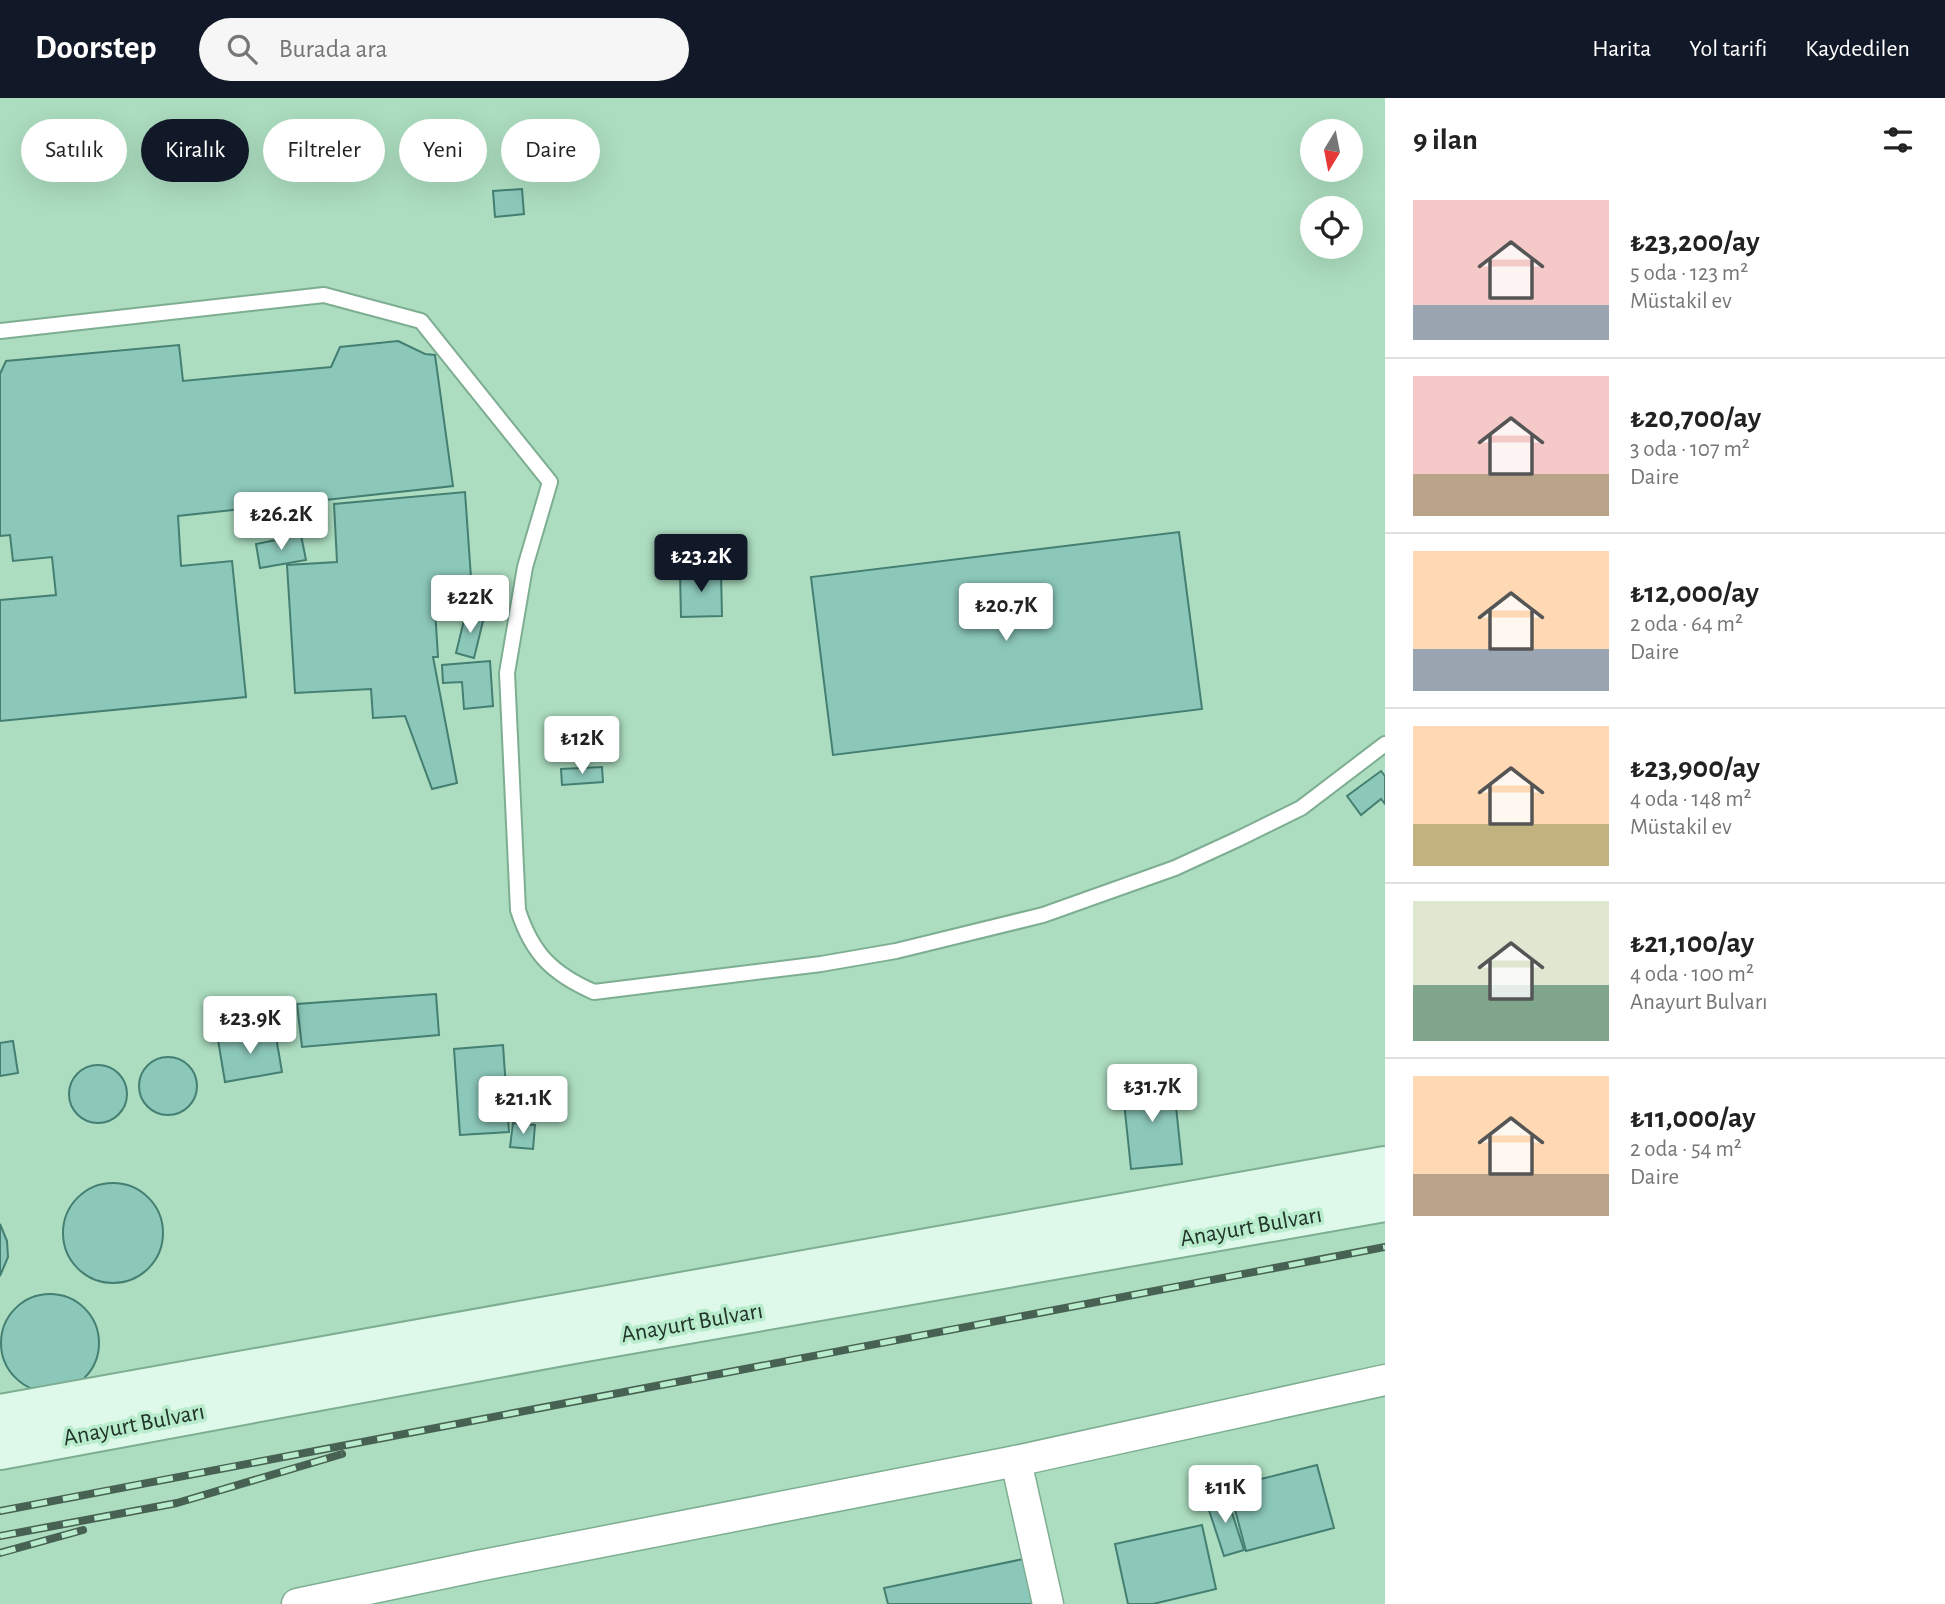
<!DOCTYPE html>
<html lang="tr">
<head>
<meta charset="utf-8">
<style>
	body { margin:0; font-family:"Alegreya Sans",sans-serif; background:#f6f6f6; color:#222; height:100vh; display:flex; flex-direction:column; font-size:26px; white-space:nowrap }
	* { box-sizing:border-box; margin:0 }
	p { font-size:23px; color:#767676 }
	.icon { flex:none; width:38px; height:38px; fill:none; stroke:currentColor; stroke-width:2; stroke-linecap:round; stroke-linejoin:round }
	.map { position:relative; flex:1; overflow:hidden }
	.side { display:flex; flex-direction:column; background:#fff; width:560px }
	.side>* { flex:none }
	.hud { position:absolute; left:21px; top:21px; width:665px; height:63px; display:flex; gap:14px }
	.needle { width:46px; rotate:190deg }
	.controls { position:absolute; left:1300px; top:21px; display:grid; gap:14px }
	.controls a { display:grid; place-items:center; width:63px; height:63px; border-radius:50%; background:#fff; box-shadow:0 7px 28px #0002; font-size:35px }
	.price { position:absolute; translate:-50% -60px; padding:0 16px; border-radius:7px; background:#fff; color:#222; font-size:23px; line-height:46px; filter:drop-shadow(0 2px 4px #0008) }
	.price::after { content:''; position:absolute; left:50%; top:42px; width:21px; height:16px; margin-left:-10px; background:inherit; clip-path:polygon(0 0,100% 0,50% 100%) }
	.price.current { background:#111827; color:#fff }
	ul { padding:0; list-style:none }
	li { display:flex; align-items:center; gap:21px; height:175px; padding:0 28px }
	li+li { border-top:2px solid #e0e0e0 }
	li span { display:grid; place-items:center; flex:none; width:196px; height:140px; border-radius:0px; color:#555 }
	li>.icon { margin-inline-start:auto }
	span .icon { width:84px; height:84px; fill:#fffc; stroke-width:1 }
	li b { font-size:30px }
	h2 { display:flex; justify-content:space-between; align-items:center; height:84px; padding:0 28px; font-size:30px }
	.tag { padding:0 24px; border-radius:32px; background:#fff; box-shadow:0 7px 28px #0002; font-size:24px; line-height:63px }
	.tag.current { background:#111827; color:#fff }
	header { display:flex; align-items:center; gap:42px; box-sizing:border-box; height:98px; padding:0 35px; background:#111827; color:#fff }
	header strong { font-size:33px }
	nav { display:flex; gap:38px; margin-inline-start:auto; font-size:24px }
	.search { width:490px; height:63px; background:#f6f6f6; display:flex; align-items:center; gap:18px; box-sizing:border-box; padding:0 24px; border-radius:38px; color:#767676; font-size:26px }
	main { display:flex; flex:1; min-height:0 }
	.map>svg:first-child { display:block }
	.building { fill:#8cc8ba; stroke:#447f72; stroke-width:2 }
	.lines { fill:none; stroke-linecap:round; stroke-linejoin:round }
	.lane-casing { stroke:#7eae92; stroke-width:18 }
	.street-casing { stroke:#7eae92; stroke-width:33 }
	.secondary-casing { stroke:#7eae92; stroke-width:42 }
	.lane { stroke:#fff; stroke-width:14 }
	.street { stroke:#fff; stroke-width:30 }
	.secondary { stroke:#def9ea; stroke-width:38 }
	.rail-casing { stroke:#476252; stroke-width:8 }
	.rail { stroke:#b9ebcd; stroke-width:5; stroke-dasharray:16; stroke-linecap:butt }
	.labels { text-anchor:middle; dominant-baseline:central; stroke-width:7; stroke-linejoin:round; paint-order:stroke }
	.street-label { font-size:24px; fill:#213429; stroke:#b9ebcd }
</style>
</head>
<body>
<header>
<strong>Doorstep</strong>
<div class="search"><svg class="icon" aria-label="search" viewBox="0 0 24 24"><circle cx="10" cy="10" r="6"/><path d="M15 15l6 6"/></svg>Burada ara</div>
<nav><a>Harita</a><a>Yol tarifi</a><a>Kaydedilen</a></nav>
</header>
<main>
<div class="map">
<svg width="1385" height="1506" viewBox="0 0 1385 1506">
	<rect width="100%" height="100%" fill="#acddc0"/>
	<g class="building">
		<path d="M 522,91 L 524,116 L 495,119 L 493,93 Z"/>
		<path d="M 398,243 L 425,256 L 435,257 L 453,388 L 178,418 L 181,468 L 232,463 L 246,599 L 0,623 L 0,502 L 56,497 L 52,459 L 13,463 L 10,437 L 0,438 L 0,276 L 6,263 L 179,247 L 183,283 L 331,269 L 340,249 Z"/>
		<path d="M 465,394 L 472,494 L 434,496 L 438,559 L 433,559 L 457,685 L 432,691 L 405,618 L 373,620 L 371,591 L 295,595 L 287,467 L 337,464 L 334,406 Z"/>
		<path d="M 1179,434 L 1202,611 L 833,657 L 811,479 Z"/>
		<path d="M 301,437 L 306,462 L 260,470 L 256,446 Z"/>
		<path d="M 721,474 L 722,518 L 681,519 L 680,475 Z"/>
		<path d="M 466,514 L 484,519 L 474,560 L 456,555 Z"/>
		<path d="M 490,563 L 493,608 L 464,611 L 462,584 L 443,585 L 442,567 Z"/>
		<path d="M 602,669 L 603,684 L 562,687 L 561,671 Z"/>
		<path d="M 1381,673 L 1385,678 L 1385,706 L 1381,701 L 1361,717 L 1347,698 Z"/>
		<path d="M 436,896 L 439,937 L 302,949 L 297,906 Z"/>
		<path d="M 275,933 L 282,974 L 225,984 L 218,942 Z"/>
		<path d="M 13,943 L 18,975 L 0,978 L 0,945 Z"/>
		<path d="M 503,947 L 509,1034 L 460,1037 L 454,951 Z"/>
		<circle cx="168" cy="988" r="29"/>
		<circle cx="98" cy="996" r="29"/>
		<path d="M 1173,980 L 1182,1066 L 1131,1071 L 1122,985 Z"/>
		<path d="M 513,1025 L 535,1027 L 533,1051 L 510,1049 Z"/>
		<circle cx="113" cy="1135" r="50"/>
		<path d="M 0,1126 L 7,1143 L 8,1159 L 0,1178 Z"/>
		<circle cx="50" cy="1245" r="49"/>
		<path d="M 1317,1367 L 1334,1430 L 1246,1453 L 1229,1389 Z"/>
		<path d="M 1226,1396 L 1244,1452 L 1224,1458 L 1206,1403 Z"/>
		<path d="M 1202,1427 L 1216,1491 L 1153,1506 L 1128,1506 L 1115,1446 Z"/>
		<path d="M 1033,1459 L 1043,1506 L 888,1506 L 884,1490 Z"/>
	</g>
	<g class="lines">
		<defs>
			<path id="lane" d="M 0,233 L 324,197 L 421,223 L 550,384 L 525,469 L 507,575 L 518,812 C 532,856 553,876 594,894 L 821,866 L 896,853 L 1043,817 L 1175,770 L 1238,741 L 1301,710 L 1385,646"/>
			<g id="street">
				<path d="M 1016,1363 L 1048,1506"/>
				<path d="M 297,1506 L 478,1468 L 1016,1363 L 1385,1282"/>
			</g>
			<g id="secondary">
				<path d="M 0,1316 L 1385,1068"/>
				<path d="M 0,1352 L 573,1246 L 1385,1104"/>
			</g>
		</defs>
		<use href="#lane" class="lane-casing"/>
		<use href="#street" class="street-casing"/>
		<use href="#secondary" class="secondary-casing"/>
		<use href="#lane" class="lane"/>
		<use href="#street" class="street"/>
		<use href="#secondary" class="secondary"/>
		<defs>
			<g id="rail">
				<path d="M 0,1413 L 1385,1149"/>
				<path d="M 0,1438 L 177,1405 L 342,1356"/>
				<path d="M 0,1455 L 83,1432"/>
			</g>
		</defs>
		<use href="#rail" class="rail-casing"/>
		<use href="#rail" class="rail"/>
	</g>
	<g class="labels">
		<g class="street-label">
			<text transform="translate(1251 1129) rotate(-10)">Anayurt Bulvarı</text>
			<text transform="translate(692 1225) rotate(-10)">Anayurt Bulvarı</text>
			<text transform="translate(134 1327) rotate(-11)">Anayurt Bulvarı</text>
		</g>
	</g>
</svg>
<div class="controls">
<a><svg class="needle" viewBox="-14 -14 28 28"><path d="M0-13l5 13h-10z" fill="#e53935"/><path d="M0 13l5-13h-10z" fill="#767676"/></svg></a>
<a><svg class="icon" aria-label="locate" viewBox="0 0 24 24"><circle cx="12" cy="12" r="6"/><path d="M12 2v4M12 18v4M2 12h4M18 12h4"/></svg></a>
</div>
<b class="price" style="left:281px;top:454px">₺26.2K</b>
<b class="price current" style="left:701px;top:496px">₺23.2K</b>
<b class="price" style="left:470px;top:537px">₺22K</b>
<b class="price" style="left:1006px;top:545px">₺20.7K</b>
<b class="price" style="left:582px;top:678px">₺12K</b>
<b class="price" style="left:250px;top:958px">₺23.9K</b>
<b class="price" style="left:1152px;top:1026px">₺31.7K</b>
<b class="price" style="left:523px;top:1038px">₺21.1K</b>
<b class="price" style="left:1225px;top:1427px">₺11K</b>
<div class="hud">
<a class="tag">Satılık</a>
<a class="tag current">Kiralık</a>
<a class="tag">Filtreler</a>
<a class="tag">Yeni</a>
<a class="tag">Daire</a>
</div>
</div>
<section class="side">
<h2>9 ilan<svg class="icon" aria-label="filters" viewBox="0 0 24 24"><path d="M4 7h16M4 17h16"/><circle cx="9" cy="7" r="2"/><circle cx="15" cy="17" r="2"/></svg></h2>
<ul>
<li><span style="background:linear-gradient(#f6c9c9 75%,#9aa5b1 0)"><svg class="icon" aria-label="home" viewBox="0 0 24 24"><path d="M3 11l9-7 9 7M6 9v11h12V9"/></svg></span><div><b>₺23,200/ay</b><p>5 oda · 123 m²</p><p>Müstakil ev</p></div></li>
<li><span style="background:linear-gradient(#f6c9c9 70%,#b9a48a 0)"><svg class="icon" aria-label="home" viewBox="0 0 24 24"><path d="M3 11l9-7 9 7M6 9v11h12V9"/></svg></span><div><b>₺20,700/ay</b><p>3 oda · 107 m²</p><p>Daire</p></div></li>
<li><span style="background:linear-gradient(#ffd9b3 70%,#9aa5b1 0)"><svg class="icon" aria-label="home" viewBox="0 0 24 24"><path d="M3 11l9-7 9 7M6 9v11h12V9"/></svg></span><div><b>₺12,000/ay</b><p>2 oda · 64 m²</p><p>Daire</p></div></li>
<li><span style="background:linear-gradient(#ffd9b3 70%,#c2b280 0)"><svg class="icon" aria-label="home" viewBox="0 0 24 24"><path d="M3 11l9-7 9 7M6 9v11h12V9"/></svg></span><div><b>₺23,900/ay</b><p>4 oda · 148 m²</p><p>Müstakil ev</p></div></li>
<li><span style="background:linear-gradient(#dfe7d0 60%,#7fa58c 0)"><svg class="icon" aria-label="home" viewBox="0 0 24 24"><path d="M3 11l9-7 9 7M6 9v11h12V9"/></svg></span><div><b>₺21,100/ay</b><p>4 oda · 100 m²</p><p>Anayurt Bulvarı</p></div></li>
<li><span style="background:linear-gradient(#ffd9b3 70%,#b9a48a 0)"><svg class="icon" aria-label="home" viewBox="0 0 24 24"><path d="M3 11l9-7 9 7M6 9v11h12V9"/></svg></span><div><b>₺11,000/ay</b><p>2 oda · 54 m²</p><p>Daire</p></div></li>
</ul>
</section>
</main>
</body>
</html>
